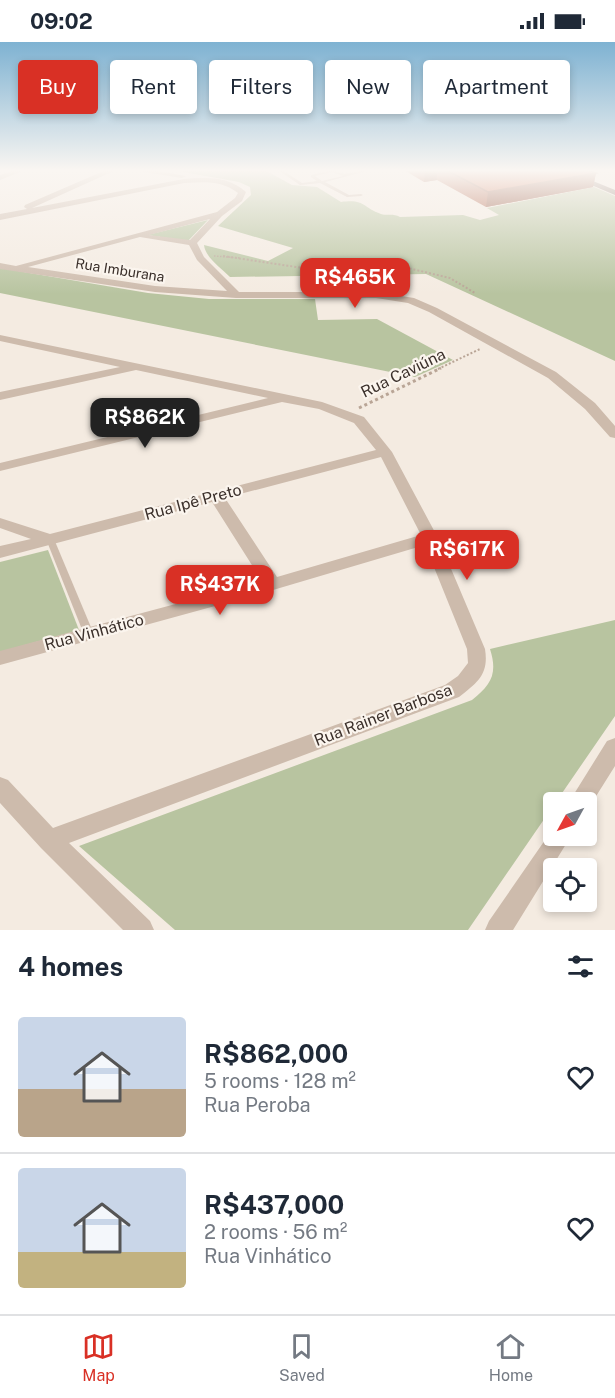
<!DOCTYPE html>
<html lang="en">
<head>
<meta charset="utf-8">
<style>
	body { margin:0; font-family:"Public Sans",sans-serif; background:#f2f2f3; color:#1f2937; height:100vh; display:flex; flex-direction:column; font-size:22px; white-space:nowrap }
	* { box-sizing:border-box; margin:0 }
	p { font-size:20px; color:#747a83 }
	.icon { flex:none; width:33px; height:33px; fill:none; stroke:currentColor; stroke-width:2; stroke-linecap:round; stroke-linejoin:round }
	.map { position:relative; height:888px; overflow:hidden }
	.panel { display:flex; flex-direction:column; background:#fff; flex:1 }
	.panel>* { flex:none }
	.hud { position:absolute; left:18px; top:18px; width:579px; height:54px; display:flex; gap:12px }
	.needle { width:39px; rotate:230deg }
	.controls { position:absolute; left:543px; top:750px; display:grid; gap:12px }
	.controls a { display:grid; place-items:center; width:54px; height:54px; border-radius:6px; background:#fff; box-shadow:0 3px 9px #0003; font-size:30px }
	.price { position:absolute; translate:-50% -51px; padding:0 14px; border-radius:12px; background:#d93025; color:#fff; font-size:20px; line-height:39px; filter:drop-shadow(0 2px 3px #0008) }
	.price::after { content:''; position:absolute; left:50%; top:36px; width:18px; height:14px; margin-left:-9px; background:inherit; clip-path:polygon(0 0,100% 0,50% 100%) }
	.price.active { background:#222; color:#fff }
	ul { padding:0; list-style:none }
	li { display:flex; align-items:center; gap:18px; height:150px; padding:0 18px }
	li+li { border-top:2px solid #e0e1e3 }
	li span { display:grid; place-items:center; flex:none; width:168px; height:120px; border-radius:6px; color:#555 }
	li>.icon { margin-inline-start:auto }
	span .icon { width:72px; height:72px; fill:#fffc; stroke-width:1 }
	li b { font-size:26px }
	h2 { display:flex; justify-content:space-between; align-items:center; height:72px; padding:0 18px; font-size:26px }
	.chip { padding:0 21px; border-radius:6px; background:#fff; box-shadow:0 3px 9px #0003; font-size:21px; line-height:54px }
	.chip.active { background:#d93025; color:#fff }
	.status { display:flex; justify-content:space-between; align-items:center; height:42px; padding:0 30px; background:#fff; direction:ltr }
	.status svg { height:16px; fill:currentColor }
	.tab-bar { display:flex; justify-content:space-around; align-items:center; height:84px; border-top:2px solid #e0e1e3; background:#fff; font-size:16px; color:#747a83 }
	.tab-bar a { display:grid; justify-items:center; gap:3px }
	.tab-bar .active { color:#d93025 }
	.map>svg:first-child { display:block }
	.green { fill:#b8c4a0 }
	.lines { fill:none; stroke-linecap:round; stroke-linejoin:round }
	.path-far2 { stroke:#b9a596; stroke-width:1.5; stroke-dasharray:1.5 1.5; stroke-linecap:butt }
	.path-far1 { stroke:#b9a596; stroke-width:2; stroke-dasharray:2 2; stroke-linecap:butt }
	.path { stroke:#b9a596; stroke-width:3; stroke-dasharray:3 3; stroke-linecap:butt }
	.service { fill:#cdbbac; fill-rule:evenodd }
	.minor { fill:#cdbbac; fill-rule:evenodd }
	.tertiary { fill:#cdbbac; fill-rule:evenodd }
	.primary { fill:#7d675c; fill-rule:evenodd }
	.wall { fill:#ac5a40 }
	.shaded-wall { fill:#8c4a34 }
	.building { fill:#c8694b; stroke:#8c4a34; stroke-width:1.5 }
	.labels { text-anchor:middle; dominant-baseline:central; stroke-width:4.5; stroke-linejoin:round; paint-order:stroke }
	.far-street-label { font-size:14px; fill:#3b302b; stroke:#fbf5ee }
	.street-label { font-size:16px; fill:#3b302b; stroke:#fbf5ee }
</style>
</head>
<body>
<div class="status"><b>09:02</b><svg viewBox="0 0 49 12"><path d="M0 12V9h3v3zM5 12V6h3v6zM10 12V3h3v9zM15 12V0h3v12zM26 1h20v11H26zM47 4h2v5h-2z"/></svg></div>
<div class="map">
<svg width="615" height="888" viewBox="0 0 615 888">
	<rect width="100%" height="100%" fill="#f4ebe1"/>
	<g class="green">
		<path d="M 265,128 L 292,143 L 317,145 L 341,160 C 366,157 361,165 381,172 C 388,174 393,171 400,175 L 463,173 L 480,178 L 499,173 L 487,166 L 594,145 L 615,154 L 615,319 L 426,232 L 230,235 C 221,226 205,215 204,203 L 268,219 L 293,206 L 218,184 L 251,153 L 250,145 L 239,140 L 172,128 Z"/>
		<path d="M 208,178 L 188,199 L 147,193 Z"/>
		<path d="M 0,226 L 148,251 L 209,257 L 315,257 L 318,278 L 377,277 L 453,318 L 415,335 L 0,251 Z"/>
		<path d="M 48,508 L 79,588 L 0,610 L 0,520 Z"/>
		<path d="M 615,578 L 615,674 L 468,888 L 175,888 L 79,804 L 472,658 C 491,643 498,632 490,607 Z"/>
	</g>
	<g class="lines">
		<path class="path-far2" d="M 214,214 L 241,216"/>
		<g class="path-far1">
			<path d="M 223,214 L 323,229 L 379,224 L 408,226 L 450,236 L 475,251"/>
			<path d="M 438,327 L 480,307"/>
		</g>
		<path class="path" d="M 359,366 L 441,326"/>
		<g class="service">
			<path d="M 278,128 L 282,128 L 302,141 L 317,139 L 311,135 L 311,133 L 332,128 L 344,132 L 365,128 L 367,129 L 325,140 L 349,153 L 361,152 L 363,153 L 361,154 L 347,155 L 320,141 L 300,143 ZM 332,130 L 343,134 L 322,139 L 315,134 Z"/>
			<path d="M 50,494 L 54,497 L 93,590 L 91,592 L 88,593 L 85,592 L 83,590 L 46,497 Z"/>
		</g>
		<g class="minor">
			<path d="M 106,128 L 116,128 L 32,166 L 184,137 C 206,135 229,134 246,150 L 242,159 L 222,174 L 197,201 L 204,215 L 239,250 L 376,250 L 414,256 L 437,266 L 556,330 L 595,361 L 615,384 L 615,396 L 610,395 L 585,367 L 548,336 L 429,270 L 408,261 L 376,256 L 236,256 L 155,250 L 0,227 L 0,221 L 16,224 L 217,170 L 235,156 L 238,151 C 221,138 204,140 184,141 L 0,178 L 0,172 L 27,167 L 24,165 L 25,163 ZM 210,177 L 190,198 L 149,193 ZM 140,195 L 189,203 L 197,218 L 227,249 L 155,244 L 28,225 Z"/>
			<path d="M 131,128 L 152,128 L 186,134 L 182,136 Z"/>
			<path d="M 0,293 L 322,360 L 364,375 L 392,410 L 438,496 L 485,607 C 489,632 478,640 459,655 L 69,801 L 150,879 L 154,888 L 123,888 L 41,806 L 0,761 L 0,735 L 8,738 L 53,786 L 445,643 L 458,634 L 468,621 L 467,607 L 425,503 L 273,548 L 0,623 L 0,609 L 262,539 L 212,460 L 0,516 L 0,504 L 31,497 L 0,486 L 0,476 L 50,492 L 376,408 L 354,381 L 319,367 L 282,360 L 0,429 L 0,421 L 268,356 L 136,328 L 0,358 L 0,350 L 120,325 L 0,299 ZM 381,415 L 421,493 L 277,535 L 225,456 Z"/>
			<path d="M 615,696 L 615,724 L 588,767 L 586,760 L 569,760 L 607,699 Z"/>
			<path d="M 554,785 L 554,794 L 571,794 L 513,888 L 485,888 L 489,879 Z"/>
		</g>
		<path class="tertiary" d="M 15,128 L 25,128 L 0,138 L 0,133 Z"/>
		<path class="primary" d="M 556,128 L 566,128 L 615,148 L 615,153 Z"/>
	</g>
	<path class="wall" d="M 404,128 L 588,128 L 596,131 L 593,145 L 486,165 L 437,138 L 424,140 Z"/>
	<g class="shaded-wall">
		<path d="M 425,128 L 437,128 L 437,138 L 424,140 Z"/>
		<path d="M 596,131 L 593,145 L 486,165 L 488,150 Z"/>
	</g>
	<path class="building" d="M 446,128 L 588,128 L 596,131 L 488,150 Z"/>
	<linearGradient id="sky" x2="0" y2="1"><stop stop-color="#7eb2d2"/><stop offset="0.51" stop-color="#faf6f2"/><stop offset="1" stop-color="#faf6f2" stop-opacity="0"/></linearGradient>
	<rect width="615" height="252" fill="url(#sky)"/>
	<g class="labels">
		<g class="far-street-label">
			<text transform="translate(120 228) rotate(9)">Rua Imburana</text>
		</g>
		<g class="street-label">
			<text transform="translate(403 331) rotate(-26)">Rua Caviúna</text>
			<text transform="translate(193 460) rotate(-15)">Rua Ipê Preto</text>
			<text transform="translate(94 590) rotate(-15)">Rua Vinhático</text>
			<text transform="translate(383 673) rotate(-21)">Rua Rainer Barbosa</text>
		</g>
	</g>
</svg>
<div class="controls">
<a><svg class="needle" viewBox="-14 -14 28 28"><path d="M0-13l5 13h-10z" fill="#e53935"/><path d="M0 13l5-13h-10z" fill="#747a83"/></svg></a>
<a><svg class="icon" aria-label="locate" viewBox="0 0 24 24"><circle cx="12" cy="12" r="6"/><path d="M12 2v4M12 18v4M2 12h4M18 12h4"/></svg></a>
</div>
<b class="price" style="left:355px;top:267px">R$465K</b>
<b class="price active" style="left:145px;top:407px">R$862K</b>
<b class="price" style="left:467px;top:539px">R$617K</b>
<b class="price" style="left:220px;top:574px">R$437K</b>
<div class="hud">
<a class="chip active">Buy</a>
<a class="chip">Rent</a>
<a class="chip">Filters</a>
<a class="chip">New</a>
<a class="chip">Apartment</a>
</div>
</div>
<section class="panel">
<h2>4 homes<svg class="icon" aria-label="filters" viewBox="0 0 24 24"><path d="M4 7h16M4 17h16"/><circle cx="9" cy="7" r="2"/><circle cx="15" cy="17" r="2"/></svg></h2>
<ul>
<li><span style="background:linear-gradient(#c9d6e8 60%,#b9a48a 0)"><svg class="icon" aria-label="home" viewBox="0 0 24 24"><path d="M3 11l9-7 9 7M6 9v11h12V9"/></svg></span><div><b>R$862,000</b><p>5 rooms · 128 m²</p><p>Rua Peroba</p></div><svg class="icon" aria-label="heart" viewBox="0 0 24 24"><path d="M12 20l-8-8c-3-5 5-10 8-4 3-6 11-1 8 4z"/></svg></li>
<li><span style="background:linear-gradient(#c9d6e8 70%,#c2b280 0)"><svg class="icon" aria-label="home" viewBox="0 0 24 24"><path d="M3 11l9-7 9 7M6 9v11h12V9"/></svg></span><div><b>R$437,000</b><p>2 rooms · 56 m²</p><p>Rua Vinhático</p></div><svg class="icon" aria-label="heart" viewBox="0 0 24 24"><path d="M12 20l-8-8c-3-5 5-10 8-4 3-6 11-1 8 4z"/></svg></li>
</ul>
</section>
<nav class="tab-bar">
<a class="active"><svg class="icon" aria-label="map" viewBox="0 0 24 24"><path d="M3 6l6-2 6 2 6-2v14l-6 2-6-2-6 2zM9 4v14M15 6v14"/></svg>Map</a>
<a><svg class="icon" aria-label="saved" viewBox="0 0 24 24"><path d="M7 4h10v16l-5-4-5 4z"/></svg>Saved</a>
<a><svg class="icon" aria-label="home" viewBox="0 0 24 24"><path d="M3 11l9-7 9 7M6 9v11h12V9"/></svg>Home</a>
</nav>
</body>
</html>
